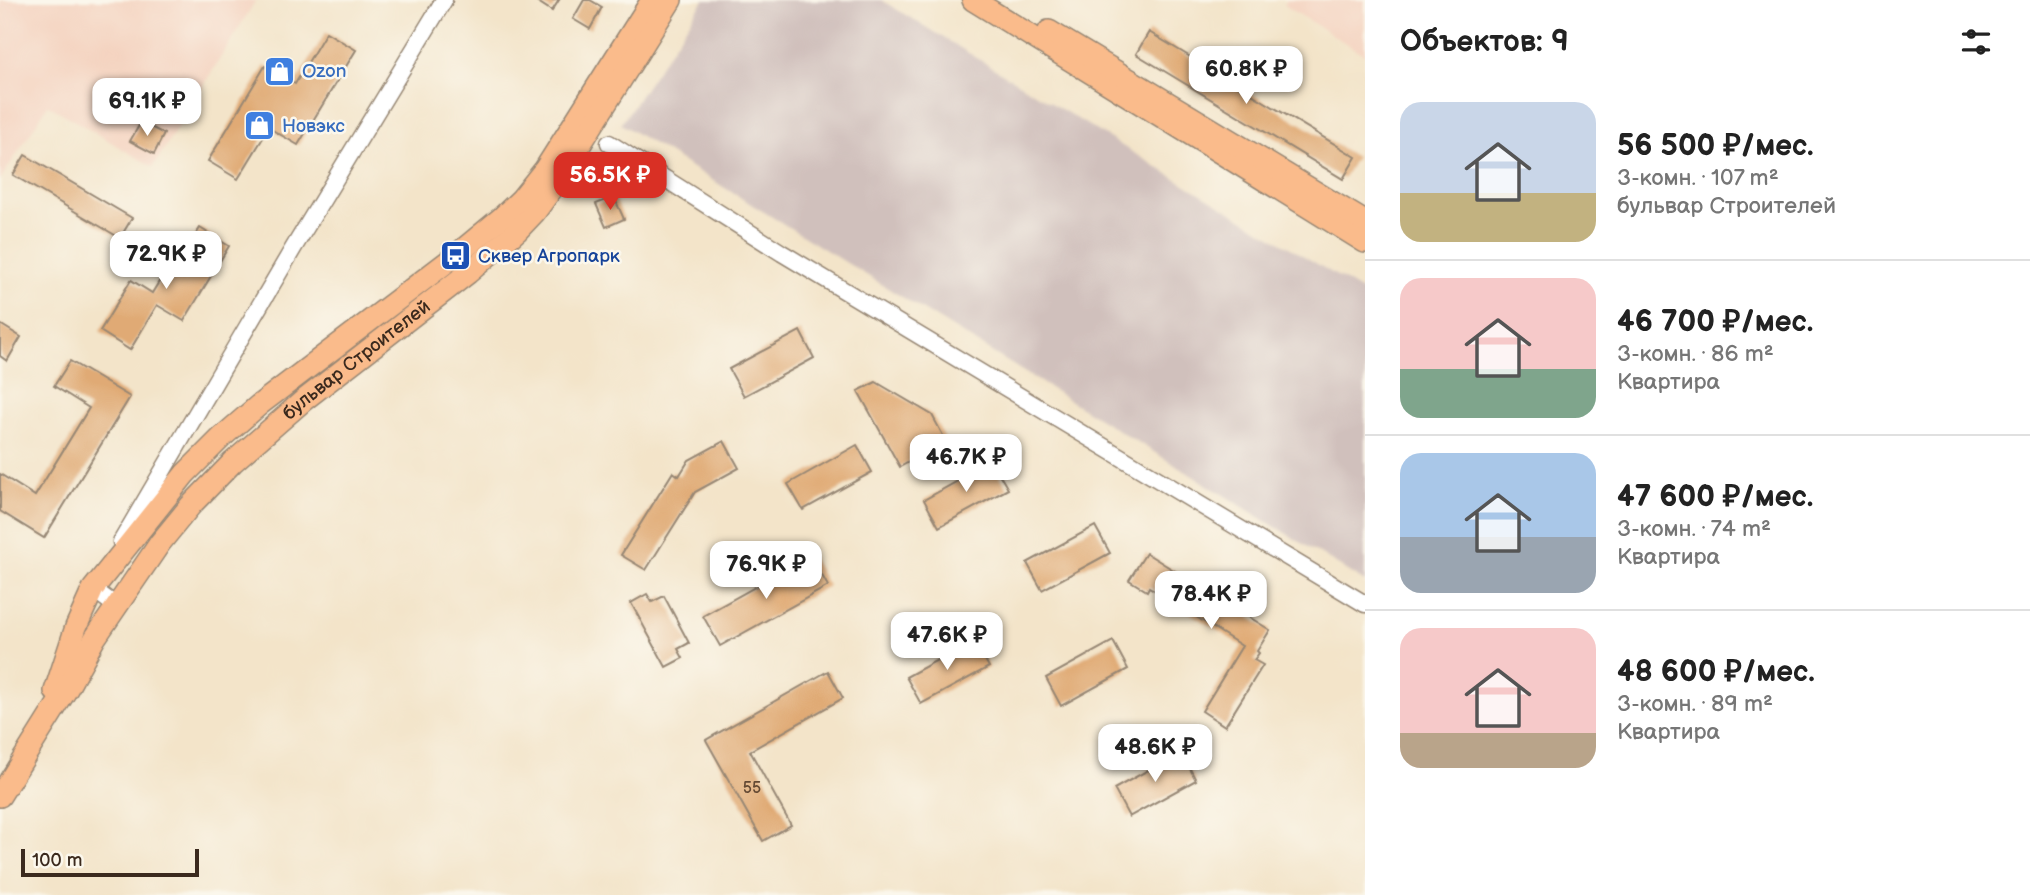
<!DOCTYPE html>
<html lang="ru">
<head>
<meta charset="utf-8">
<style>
	body { margin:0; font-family:"Balsamiq Sans",sans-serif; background:#f2f2f2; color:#222; height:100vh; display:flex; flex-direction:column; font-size:26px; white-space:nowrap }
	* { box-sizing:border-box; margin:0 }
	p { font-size:23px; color:#767676 }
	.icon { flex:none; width:38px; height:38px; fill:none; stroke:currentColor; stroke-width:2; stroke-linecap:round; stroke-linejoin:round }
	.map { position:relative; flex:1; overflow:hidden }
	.drawer { display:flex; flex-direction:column; background:#fff; width:665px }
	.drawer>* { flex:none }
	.scale { position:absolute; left:21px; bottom:18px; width:178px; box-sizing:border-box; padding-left:7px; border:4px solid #3b2a1e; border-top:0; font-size:19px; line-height:24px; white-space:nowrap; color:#3b2a1e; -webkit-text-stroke:5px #fbf7ec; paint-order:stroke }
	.price { position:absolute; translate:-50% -60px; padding:0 16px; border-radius:14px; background:#fff; color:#222; font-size:23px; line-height:46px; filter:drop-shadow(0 2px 4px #0008) }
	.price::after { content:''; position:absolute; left:50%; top:42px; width:21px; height:16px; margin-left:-10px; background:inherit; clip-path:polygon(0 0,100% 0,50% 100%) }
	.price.selected { background:#d93025; color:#fff }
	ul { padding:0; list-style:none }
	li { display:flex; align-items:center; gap:21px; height:175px; padding:0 35px }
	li+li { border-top:2px solid #e0e0e0 }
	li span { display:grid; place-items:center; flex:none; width:196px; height:140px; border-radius:21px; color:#555 }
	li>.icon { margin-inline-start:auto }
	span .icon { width:84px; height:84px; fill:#fffc; stroke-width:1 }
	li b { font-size:30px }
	h2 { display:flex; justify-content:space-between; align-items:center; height:84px; padding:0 35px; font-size:30px }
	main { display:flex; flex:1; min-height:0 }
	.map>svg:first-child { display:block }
	.built { fill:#f4d3c0 }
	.industrial { fill:#d0c0bc }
	.building { fill:#e0aa74 }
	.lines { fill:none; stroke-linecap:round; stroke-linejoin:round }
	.minor-casing { stroke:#978774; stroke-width:19 }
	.major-casing { stroke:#978774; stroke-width:24 }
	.minor { stroke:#fff; stroke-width:16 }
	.major { stroke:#fabb8b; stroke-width:21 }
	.labels { text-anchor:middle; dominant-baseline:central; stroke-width:5; stroke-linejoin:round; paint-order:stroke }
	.number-label { font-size:16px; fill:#644a34 }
	.shop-label { font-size:19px; fill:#366cbe; stroke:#fbf7ec; text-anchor:start }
	.transit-label { font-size:19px; fill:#164399; stroke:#fbf7ec; text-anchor:start }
	.street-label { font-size:19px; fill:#3b2a1e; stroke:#fbf7ec }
</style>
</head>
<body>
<main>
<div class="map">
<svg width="1365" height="895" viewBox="0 0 1365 895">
	<rect width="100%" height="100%" fill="#fbf7ec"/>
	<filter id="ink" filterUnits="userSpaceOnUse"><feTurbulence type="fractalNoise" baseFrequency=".0143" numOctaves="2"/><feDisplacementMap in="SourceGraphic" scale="14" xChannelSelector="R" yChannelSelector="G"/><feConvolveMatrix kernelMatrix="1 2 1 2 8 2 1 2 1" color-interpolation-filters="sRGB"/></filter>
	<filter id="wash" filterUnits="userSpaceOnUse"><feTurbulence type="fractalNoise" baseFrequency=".00686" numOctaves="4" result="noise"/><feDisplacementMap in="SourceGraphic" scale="28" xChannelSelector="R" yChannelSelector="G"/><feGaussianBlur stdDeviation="1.57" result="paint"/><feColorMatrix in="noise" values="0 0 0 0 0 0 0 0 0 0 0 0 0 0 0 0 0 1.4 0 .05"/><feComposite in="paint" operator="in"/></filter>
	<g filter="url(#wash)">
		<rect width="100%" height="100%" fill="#f3e4c9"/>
		<g class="built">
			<path d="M 0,0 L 256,0 L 153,167 L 48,105 L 0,180 Z"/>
			<path d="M 1287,0 L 1365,0 L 1365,55 L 1284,5 Z"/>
		</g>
		<path class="industrial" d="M 704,0 L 881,0 L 1365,293 L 1365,582 L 621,124 Z"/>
		<g id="blocks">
			<g class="building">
				<path d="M 535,0 L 559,0 L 552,11 Z"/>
				<path d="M 584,0 L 590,0 L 602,7 L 590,29 L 573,19 Z"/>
				<path d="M 326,32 L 356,50 L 298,145 L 269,128 L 238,179 L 208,161 L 265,66 L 295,84 Z"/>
				<path d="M 1149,32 L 1356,157 L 1343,179 L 1136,54 Z"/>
				<path d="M 141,122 L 164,134 L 154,154 L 130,141 Z"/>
				<path d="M 25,155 L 132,218 L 120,238 L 13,175 Z"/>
				<path d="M 614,197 L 624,219 L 606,227 L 596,204 Z"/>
				<path d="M 200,228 L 229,246 L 184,321 L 157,305 L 130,350 L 100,331 L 131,280 L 152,293 L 165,272 L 171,276 Z"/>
				<path d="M 0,324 L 21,337 L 7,361 L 0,356 Z"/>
				<path d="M 800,331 L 814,358 L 744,396 L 729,369 Z"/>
				<path d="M 70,361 L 130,397 L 44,538 L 0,511 L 0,474 L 35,496 L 89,408 L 54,386 Z"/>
				<path d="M 876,382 L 932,415 L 946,441 L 900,467 L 858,391 Z"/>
				<path d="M 724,441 L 739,468 L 695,492 L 646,570 L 621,555 L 673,472 L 679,476 L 689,460 Z"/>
				<path d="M 857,445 L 872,472 L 803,510 L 788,484 Z"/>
				<path d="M 992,462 L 1008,489 L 939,527 L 924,500 Z"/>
				<path d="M 1095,526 L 1110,553 L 1042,590 L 1027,563 Z"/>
				<path d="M 1146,553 L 1270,630 L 1257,651 L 1259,653 L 1254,660 L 1263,665 L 1225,726 L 1202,711 L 1242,646 L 1149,587 L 1147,591 L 1129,580 Z"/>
				<path d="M 811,556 L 828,586 L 720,646 L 703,616 Z"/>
				<path d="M 647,594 L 652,602 L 664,596 L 689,643 L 678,649 L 683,658 L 666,667 L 631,603 Z"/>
				<path d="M 974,640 L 989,667 L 921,704 L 906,677 Z"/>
				<path d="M 1113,641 L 1128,669 L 1061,706 L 1046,678 Z"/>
				<path d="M 828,671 L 843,698 L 750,751 L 791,825 L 763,841 L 706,740 Z"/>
				<path d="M 1181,752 L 1196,780 L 1129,817 L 1114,789 Z"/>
			</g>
		</g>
	</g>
	<g filter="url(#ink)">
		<use href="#blocks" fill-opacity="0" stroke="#978774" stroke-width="2"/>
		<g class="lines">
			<defs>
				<g id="minor">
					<path d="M 609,143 L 782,253 L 1365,604"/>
					<path d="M 121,542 L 294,247 L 444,0"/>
					<path d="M 99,579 L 93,589 L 116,606"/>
				</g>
				<g id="major">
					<path d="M 973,0 L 1365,242"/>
					<path d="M 1049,31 L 1365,222"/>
					<path d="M 55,691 L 76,627 L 93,589 L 185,474 L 221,438 L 259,405 L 455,256 L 501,218 L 521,199 L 545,169 L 652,0"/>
					<path id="s1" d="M 0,796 L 67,689 L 95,638 L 160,543 L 191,505 L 233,462 L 304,400 L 468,273 L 517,231 L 535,212 L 557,182 L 671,0"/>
				</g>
			</defs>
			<use href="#minor" class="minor-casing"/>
			<use href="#major" class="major-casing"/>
			<use href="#minor" class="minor"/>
			<use href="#major" class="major"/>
		</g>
	</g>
	<defs>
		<symbol id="shop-square" viewBox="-11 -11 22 22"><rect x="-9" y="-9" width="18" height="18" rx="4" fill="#3f7fe0" stroke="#fbf7ec"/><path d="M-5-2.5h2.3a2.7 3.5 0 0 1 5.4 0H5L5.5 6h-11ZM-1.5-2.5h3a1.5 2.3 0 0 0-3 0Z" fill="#fff"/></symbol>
		<symbol id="bus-square" viewBox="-11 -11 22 22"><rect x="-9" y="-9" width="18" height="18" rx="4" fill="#1a4fb4" stroke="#fbf7ec"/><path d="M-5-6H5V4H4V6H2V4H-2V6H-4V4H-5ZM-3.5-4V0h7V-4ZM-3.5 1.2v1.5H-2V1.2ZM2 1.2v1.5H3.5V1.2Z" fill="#fff"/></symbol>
	</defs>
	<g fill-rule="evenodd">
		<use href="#shop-square" x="262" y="54" width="35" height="35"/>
		<use href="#shop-square" x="242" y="108" width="35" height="35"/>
		<use href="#bus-square" x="438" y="238" width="35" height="35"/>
	</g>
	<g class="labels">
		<g class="number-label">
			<text x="752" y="788">55</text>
		</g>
		<g class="shop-label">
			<text x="302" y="71">Ozon</text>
			<text x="282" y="126">Новэкс</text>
		</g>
		<g class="transit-label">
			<text x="478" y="256">Сквер Агропарк</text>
		</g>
		<g class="street-label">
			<text stroke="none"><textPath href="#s1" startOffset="569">бульвар Строителей</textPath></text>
		</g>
	</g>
</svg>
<div class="scale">100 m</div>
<b class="price" style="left:1246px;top:106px">60.8K ₽</b>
<b class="price" style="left:147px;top:138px">69.1K ₽</b>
<b class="price selected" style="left:610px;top:212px">56.5K ₽</b>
<b class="price" style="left:166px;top:291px">72.9K ₽</b>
<b class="price" style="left:966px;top:494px">46.7K ₽</b>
<b class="price" style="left:766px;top:601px">76.9K ₽</b>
<b class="price" style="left:1211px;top:631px">78.4K ₽</b>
<b class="price" style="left:947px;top:672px">47.6K ₽</b>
<b class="price" style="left:1155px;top:784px">48.6K ₽</b>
</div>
<section class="drawer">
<h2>Объектов: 9<svg class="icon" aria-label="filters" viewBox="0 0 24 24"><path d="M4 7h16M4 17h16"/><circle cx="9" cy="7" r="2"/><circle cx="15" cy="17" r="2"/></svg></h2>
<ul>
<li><span style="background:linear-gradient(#c9d6e8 65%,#c2b280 0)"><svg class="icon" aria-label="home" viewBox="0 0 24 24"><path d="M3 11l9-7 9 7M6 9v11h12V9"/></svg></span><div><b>56 500 ₽/мес.</b><p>3-комн. · 107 m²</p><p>бульвар Строителей</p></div></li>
<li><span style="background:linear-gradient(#f6c9c9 65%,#7fa58c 0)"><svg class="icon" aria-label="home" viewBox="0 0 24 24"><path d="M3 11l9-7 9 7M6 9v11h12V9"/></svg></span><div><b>46 700 ₽/мес.</b><p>3-комн. · 86 m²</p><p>Квартира</p></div></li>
<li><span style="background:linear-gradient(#a9c7e8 60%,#9aa5b1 0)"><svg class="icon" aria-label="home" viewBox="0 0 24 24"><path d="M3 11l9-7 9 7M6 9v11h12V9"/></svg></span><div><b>47 600 ₽/мес.</b><p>3-комн. · 74 m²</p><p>Квартира</p></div></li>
<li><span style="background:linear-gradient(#f6c9c9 75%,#b9a48a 0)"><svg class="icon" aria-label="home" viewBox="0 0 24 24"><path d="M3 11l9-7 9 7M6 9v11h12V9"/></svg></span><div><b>48 600 ₽/мес.</b><p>3-комн. · 89 m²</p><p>Квартира</p></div></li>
</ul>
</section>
</main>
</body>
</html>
